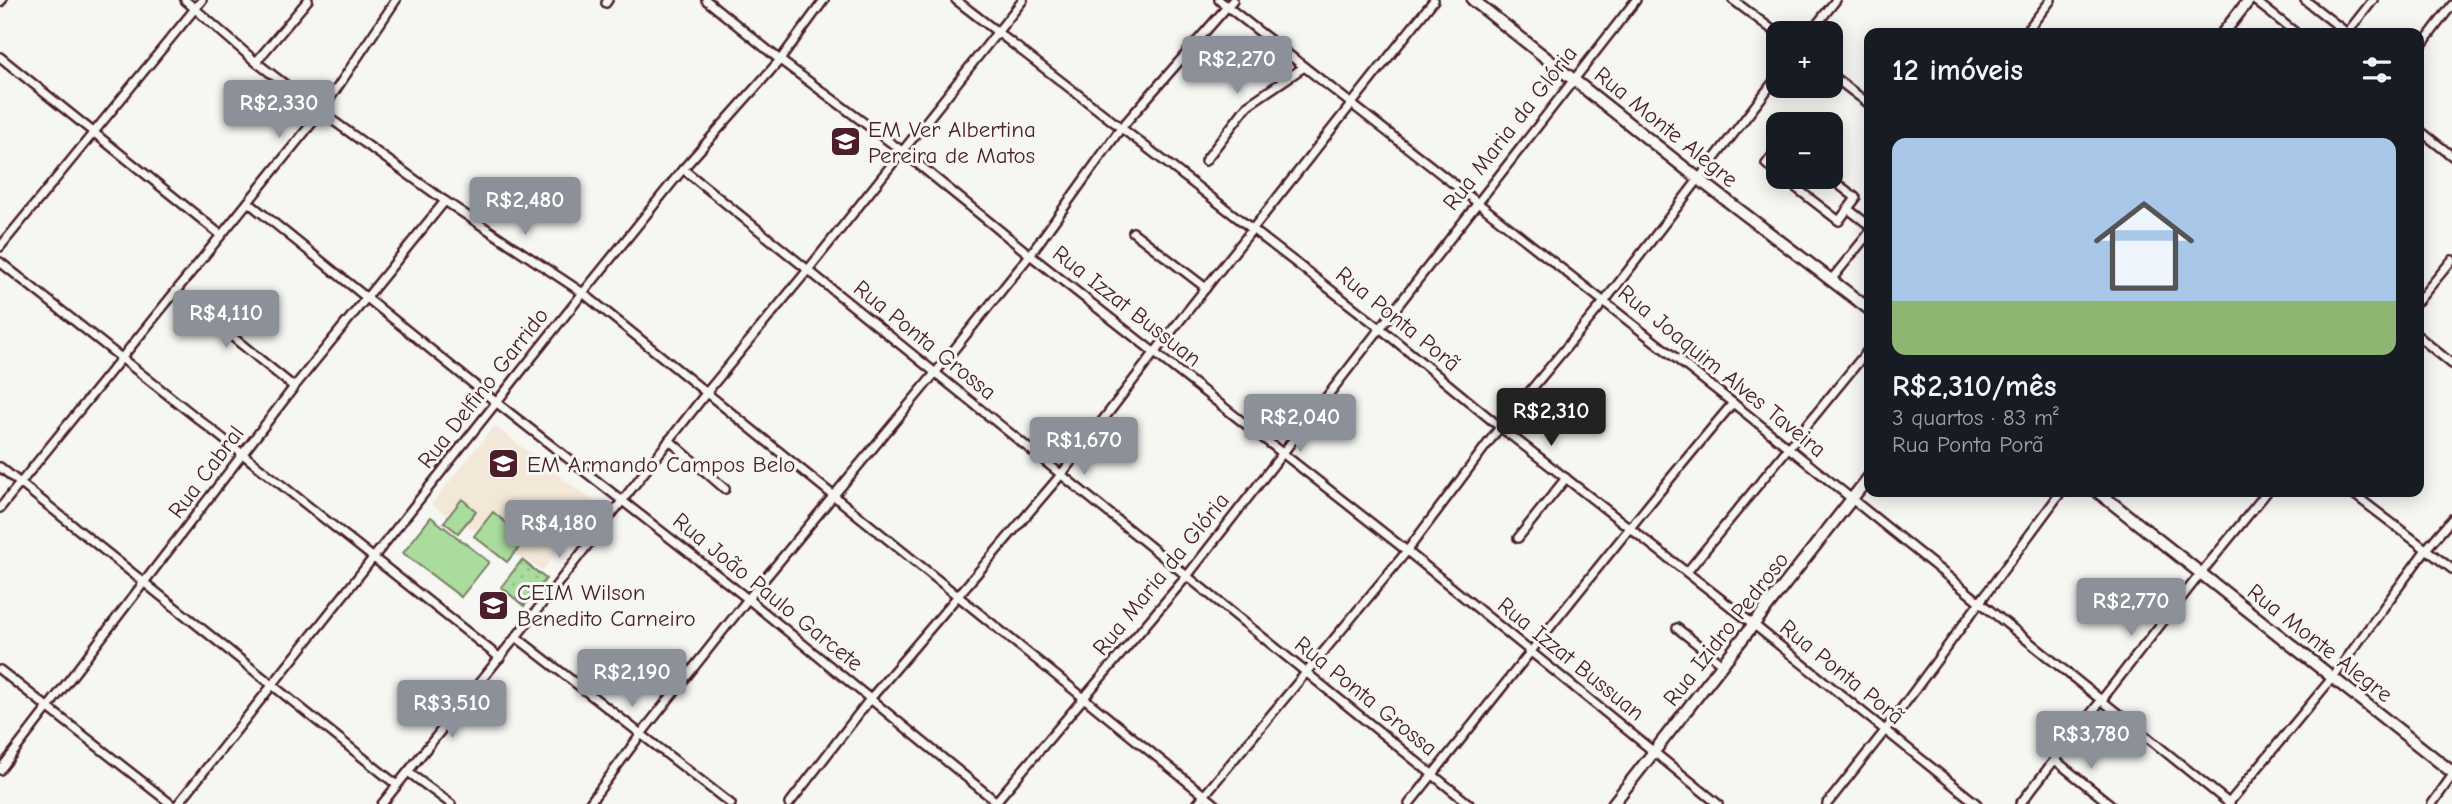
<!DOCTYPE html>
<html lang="pt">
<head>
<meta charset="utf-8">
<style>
	body { margin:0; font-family:"Comic Neue",sans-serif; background:#242831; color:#f1f3f6; height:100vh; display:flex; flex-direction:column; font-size:26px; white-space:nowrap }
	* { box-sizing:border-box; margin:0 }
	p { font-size:23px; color:#9ea1a6 }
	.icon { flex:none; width:38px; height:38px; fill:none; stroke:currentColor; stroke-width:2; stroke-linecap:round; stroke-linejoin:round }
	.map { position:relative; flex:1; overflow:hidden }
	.details { position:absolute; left:1864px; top:28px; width:560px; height:469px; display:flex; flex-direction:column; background:#171b24; border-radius:14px; box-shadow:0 4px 18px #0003 }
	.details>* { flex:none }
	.tools { position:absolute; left:1766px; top:21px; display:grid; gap:14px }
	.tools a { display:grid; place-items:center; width:77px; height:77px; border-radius:14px; background:#171b24; box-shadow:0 4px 18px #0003; font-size:35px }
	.price { position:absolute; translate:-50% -60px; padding:0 16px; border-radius:7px; background:#8c9099; color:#fff; font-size:23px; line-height:46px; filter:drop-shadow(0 2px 4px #0008) }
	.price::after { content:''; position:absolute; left:50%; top:42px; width:21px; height:16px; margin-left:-10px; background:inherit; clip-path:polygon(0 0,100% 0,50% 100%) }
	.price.on { background:#222; color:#fff }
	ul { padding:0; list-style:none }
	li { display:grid; align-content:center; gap:14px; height:371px; padding:0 28px }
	li span { display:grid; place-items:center; height:217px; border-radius:14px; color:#555 }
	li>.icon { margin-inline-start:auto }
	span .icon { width:126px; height:126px; fill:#fffc; stroke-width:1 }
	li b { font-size:30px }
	h2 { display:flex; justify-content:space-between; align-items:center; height:84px; padding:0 28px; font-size:30px }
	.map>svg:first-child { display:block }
	.built { fill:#f3e7d8 }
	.grass { fill:#a9dc9d; stroke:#7a7e64; stroke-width:2 }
	.park { fill:url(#park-dots); stroke:#7a7e64; stroke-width:2 }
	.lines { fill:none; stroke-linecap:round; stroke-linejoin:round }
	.minor-casing { stroke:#4a1f2b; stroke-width:12 }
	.tertiary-casing { stroke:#4a1f2b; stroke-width:15 }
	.minor { stroke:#f6f6f2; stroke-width:7 }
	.tertiary { stroke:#f6f6f2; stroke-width:10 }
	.labels { text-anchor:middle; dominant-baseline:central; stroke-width:6; stroke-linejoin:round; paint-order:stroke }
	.street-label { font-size:23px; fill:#4a1f2b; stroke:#f6f6f2 }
	.poi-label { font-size:23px; fill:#4a1f2b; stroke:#f6f6f2; text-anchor:start }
</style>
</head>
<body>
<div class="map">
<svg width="2452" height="804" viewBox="0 0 2452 804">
	<defs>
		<pattern id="park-dots" width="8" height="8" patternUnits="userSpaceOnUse" patternTransform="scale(1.75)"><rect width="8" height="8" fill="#a9dc9d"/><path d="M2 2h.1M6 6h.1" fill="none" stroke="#93bc87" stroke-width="1.8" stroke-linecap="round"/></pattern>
	</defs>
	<rect width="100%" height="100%" fill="#f6f6f2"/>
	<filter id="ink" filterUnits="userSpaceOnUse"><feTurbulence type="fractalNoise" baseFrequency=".0143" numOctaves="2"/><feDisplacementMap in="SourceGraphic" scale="14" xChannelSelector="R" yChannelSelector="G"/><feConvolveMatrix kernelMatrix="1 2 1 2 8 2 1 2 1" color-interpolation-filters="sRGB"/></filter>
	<g filter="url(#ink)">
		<path class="built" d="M 494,426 L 594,502 L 543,570 L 431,505 Z"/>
		<g class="grass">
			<path d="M 462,499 L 476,511 L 458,533 L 444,522 Z"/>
			<path d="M 493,512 L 526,539 L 507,562 L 474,536 Z"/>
			<path d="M 431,517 L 489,562 L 461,597 L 403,553 Z"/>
		</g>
		<path class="park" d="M 522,560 L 546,579 L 524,606 L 501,587 Z"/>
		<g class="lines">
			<defs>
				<g id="minor">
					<path d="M 185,0 L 256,62 L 321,112 L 445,201 L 583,293 L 1215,804"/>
					<path d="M 706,0 L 780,60 L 902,151 L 1030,255 L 1407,551 L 1718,804"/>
					<path d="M 956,0 L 1380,328 L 1500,427 L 1753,624 L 1977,804"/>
					<path d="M 1219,0 L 1733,403 L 2230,804"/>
					<path d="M 1733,0 L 1778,34"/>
					<path d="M 2254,0 L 2296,33"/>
					<path d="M 2305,0 L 2347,33"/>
					<path d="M 0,2 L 2,0"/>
					<path d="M 606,3 L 608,0"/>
					<path d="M 1810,33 L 1836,0"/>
					<path d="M 2025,33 L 2051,0"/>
					<path d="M 2347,33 L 2373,0"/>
					<path d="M 2418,50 L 2452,5"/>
					<path d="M 0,57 L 221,235"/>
					<path d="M 256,62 L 308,0"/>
					<path d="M 1830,74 L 1869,104"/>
					<path d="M 2418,129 L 2452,156"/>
					<path d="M 1778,148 L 1766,164 L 1778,174"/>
					<path d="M 1205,161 L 1248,105 L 1304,67"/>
					<path d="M 683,169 L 1469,804"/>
					<path d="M 1782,177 L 1839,221 L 1856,198 L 1829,177"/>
					<path d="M 248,202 L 497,403 L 748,599 L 999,804"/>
					<path d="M 1848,209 L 1869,225"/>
					<path d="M 1133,232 L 1206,288"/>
					<path d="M 0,247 L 202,0"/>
					<path d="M 0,262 L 500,658"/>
					<path d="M 1831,280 L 1869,233"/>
					<path d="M 176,291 L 294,387"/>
					<path d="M 2418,301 L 2452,260"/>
					<path d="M 2418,336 L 2452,364"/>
					<path d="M 669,440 L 725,489"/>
					<path d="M 0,467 L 397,785"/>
					<path d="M 2351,492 L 2452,569"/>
					<path d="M 0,508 L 321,112 L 396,0"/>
					<path d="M 1518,538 L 1566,478"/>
					<path d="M 1687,572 L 1869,349"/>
					<path d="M 1677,628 L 1722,664"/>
					<path d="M 516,637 L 731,804"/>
					<path d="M 0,670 L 171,804"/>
					<path d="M 2055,760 L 2110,804"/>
					<path d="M 0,770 L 294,387 L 445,201"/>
					<path d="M 408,772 L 451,804"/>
					<path d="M 178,804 L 583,293 L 683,169 L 780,60 L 824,0"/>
					<path d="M 382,804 L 516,637 L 707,392 L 807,271 L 1023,0"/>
					<path d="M 589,804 L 641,734 L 748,599 L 936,372 L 1030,255 L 1121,128 L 1233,0"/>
					<path d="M 789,804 L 870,699 L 1060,476 L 1155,352 L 1434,0"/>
					<path d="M 994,804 L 1187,576 L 1636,0"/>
					<path d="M 1197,804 L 1407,551 L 1500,427 L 1604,302 L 1778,76"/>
					<path d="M 1409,804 C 1517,670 1622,534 1733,403"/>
					<path d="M 1827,804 L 1884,732 L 2061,492"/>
					<path d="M 2020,804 L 2201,573 L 2267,492"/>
					<path d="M 2228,804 L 2333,677 L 2427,548 L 2452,519"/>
					<path d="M 2432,804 L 2452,776"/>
				</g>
				<g id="tertiary">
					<path d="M 1473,0 L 1700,180 L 1869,309"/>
					<path d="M 2223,33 L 2249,0"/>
					<path d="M 2098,492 L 2452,772"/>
					<path d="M 1613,804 L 1869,477"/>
				</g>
			</defs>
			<use href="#minor" class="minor-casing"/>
			<use href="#tertiary" class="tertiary-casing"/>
			<use href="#minor" class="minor"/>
			<use href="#tertiary" class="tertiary"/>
		</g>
	</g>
	<defs>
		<symbol id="school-square" viewBox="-11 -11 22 22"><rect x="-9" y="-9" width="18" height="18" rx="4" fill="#4a1f2b" stroke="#f6f6f2"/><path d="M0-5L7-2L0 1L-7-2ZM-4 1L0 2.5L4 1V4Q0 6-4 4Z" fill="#fff"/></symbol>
	</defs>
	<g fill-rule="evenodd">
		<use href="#school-square" x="828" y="124" width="35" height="35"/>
		<use href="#school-square" x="486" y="446" width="35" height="35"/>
		<use href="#school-square" x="476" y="588" width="35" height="35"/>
	</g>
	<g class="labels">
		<g class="street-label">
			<text transform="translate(1666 127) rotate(39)">Rua Monte Alegre</text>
			<text transform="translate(1510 128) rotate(-52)">Rua Maria da Glória</text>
			<text transform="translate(1127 306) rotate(38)">Rua Izzat Bussuan</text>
			<text transform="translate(1398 319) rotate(39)">Rua Ponta Porã</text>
			<text transform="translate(925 340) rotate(39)">Rua Ponta Grossa</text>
			<text transform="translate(1722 371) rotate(39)">Rua Joaquim Alves Taveira</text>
			<text transform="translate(483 388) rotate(-52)">Rua Delfino Garrido</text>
			<text transform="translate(206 472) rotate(-53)">Rua Cabral</text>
			<text transform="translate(1161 574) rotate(-51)">Rua Maria da Glória</text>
			<text transform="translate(768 592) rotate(39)">Rua João Paulo Garcete</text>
			<text transform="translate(1726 629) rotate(-52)">Rua Izidro Pedroso</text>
			<text transform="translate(2320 643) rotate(38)">Rua Monte Alegre</text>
			<text transform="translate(1571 659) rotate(39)">Rua Izzat Bussuan</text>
			<text transform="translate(1842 672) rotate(39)">Rua Ponta Porã</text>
			<text transform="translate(1366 696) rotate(39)">Rua Ponta Grossa</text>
		</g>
		<g class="poi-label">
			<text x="868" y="129">EM Ver Albertina<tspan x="868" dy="26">Pereira de Matos</tspan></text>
			<text x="527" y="464">EM Armando Campos Belo</text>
			<text x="517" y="592">CEIM Wilson<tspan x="517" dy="26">Benedito Carneiro</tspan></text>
		</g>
	</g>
</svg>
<div class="tools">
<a>+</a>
<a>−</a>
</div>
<b class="price" style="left:1237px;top:96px">R$2,270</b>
<b class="price" style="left:279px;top:140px">R$2,330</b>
<b class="price" style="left:525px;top:237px">R$2,480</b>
<b class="price" style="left:226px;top:350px">R$4,110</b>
<b class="price on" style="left:1551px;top:448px">R$2,310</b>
<b class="price" style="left:1300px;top:454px">R$2,040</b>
<b class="price" style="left:1084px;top:477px">R$1,670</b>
<b class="price" style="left:559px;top:560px">R$4,180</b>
<b class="price" style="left:2131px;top:638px">R$2,770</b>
<b class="price" style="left:632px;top:709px">R$2,190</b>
<b class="price" style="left:452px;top:740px">R$3,510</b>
<b class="price" style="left:2091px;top:771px">R$3,780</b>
<section class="details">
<h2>12 imóveis<svg class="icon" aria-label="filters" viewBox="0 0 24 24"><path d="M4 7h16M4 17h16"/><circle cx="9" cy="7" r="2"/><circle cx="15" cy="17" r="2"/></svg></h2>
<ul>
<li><span style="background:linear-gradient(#a9c7e8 75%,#8fb573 0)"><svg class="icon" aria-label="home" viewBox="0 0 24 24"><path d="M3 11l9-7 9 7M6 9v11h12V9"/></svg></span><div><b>R$2,310/mês</b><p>3 quartos · 83 m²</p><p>Rua Ponta Porã</p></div></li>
</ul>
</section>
</div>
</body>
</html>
